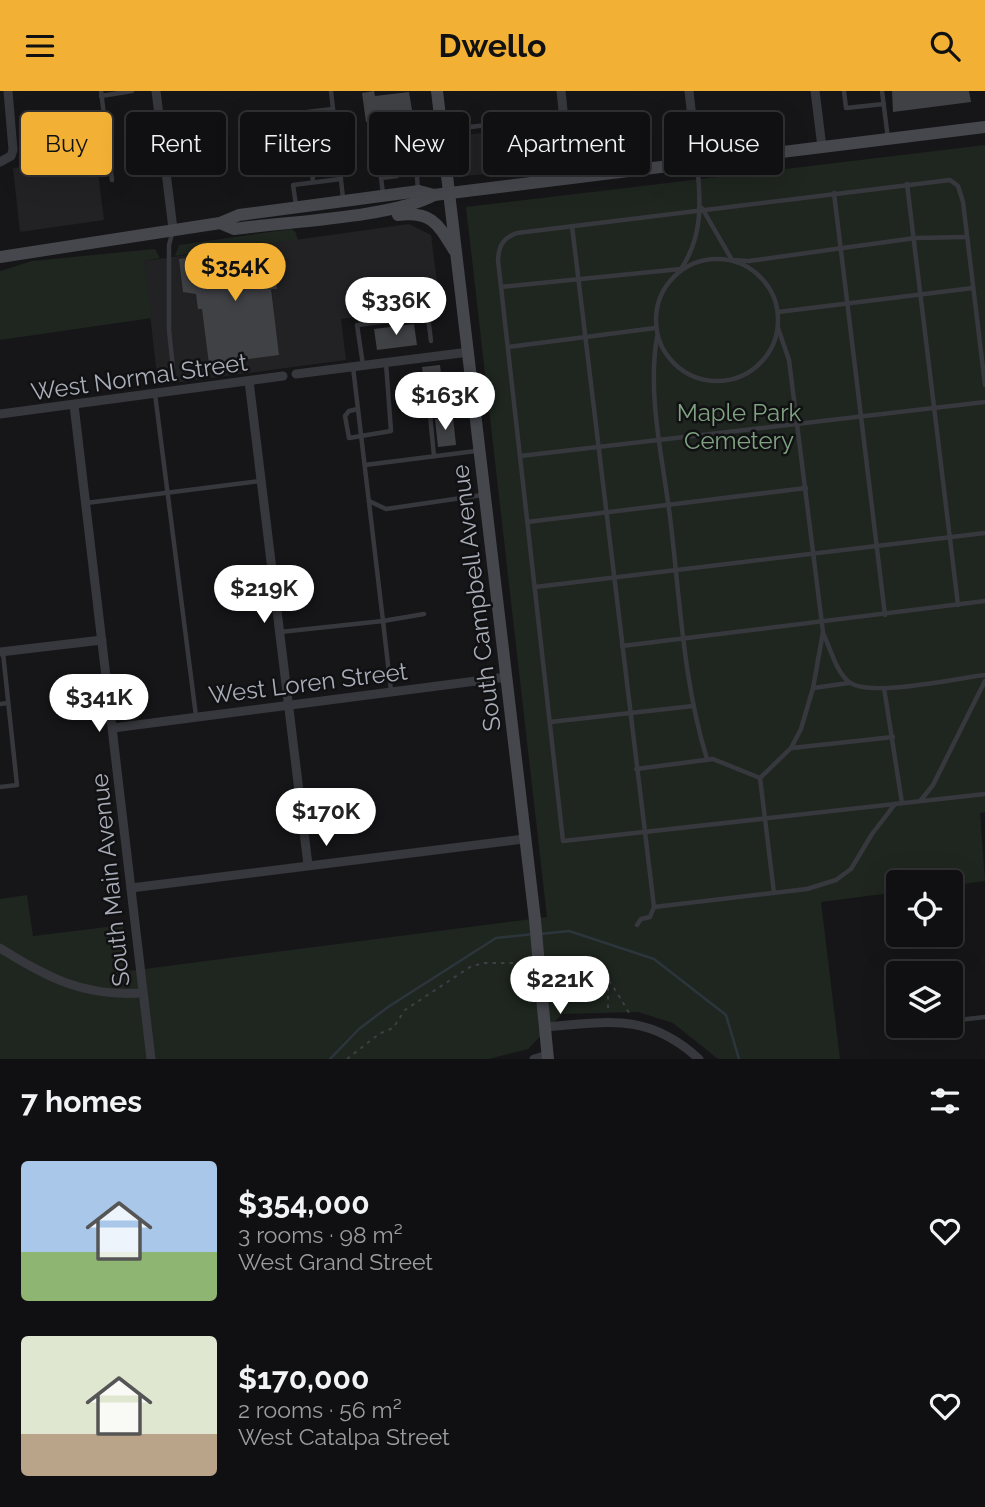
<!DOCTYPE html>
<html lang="en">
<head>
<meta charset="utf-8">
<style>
	body { margin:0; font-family:Raleway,sans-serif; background:#19191b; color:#f1f3f6; height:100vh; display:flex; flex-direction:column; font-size:26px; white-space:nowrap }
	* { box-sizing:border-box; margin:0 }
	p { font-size:23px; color:#9c9d9f }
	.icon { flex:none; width:38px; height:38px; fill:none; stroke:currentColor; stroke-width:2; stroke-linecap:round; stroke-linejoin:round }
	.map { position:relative; height:968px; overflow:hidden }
	.sheet { display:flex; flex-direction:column; background:#101012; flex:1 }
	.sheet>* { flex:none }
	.banner { position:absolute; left:21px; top:21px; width:943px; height:63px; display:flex; gap:14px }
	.tools { position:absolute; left:886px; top:779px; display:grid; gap:14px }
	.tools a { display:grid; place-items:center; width:77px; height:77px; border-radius:7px; background:#101012; box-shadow:0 7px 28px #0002,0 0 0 2px #303032; font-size:35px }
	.price { position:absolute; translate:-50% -60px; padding:0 16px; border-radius:24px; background:#fff; color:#222; font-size:23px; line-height:46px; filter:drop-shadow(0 2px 4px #0008) }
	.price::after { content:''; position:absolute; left:50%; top:42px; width:21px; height:16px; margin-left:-10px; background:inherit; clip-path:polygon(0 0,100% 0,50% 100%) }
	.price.on { background:#f2b134; color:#111 }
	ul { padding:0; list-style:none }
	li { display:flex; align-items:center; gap:21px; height:175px; padding:0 21px }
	li span { display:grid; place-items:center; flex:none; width:196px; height:140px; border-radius:7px; color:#555 }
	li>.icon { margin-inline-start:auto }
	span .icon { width:84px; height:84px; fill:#fffc; stroke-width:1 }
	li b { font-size:30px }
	h2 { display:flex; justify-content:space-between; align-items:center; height:84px; padding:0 21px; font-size:30px }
	.chip { padding:0 24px; border-radius:7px; background:#101012; box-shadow:0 7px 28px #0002,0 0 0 2px #303032; font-size:24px; line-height:63px }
	.chip.on { background:#f2b134; color:#111 }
	header { display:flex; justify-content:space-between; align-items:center; height:91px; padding:0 21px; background:#f2b134; color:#111; font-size:32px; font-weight:700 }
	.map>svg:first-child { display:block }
	.built { fill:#222225 }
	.green { fill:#1e261f }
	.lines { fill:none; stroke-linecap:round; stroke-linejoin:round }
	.stream { stroke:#2c353c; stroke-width:2.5 }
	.building { fill:#404145 }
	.path { stroke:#3d3f44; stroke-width:2; stroke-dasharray:3.5 5; stroke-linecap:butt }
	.lane { stroke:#37383d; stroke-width:4.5 }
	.street { stroke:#37383d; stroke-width:9 }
	.secondary { stroke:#45474d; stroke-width:12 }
	.secondary-bridge { stroke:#45474d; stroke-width:12 }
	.labels { text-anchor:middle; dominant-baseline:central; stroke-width:5; stroke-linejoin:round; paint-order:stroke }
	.street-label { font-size:24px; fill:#a8adb8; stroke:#111113 }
	.park-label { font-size:24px; fill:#7fa381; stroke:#111113 }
</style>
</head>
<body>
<header><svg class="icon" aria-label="menu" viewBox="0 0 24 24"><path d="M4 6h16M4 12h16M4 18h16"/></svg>Dwello<svg class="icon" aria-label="search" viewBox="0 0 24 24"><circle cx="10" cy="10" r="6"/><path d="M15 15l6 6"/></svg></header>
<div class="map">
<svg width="985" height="968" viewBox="0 0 985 968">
	<rect width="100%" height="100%" fill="#161618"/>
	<g class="built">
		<path d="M 561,32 L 564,69 L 559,75 L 466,85 L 453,79 L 449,46 Z"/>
		<path d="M 96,66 L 104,129 L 20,141 L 13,77 Z"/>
		<path d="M 409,133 L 431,144 L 440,215 L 341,228 L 346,269 L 158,294 L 144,170 Z"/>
	</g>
	<g class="green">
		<path d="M 985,54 L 985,721 L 980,722 L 985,790 L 950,795 L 950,791 L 898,791 L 898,801 L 821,811 L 840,968 L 718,968 L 673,932 L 638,921 L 562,923 L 528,958 L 489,968 L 0,968 L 0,808 L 27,804 L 33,845 L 123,834 L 129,880 L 547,826 L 466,116 Z"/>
		<path d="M 291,138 L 295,140 L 298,149 L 175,165 L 179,154 Z"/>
		<path d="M 155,158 L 160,167 L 144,170 L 152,227 L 0,249 L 0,180 L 32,170 Z"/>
	</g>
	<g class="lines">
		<g class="stream">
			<path d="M 540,843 L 569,840 L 654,868 L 726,924 L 739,968"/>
			<path d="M 330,968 L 359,938 L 388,916 L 496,847 L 534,843"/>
		</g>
	</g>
	<g class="building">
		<path d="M 374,0 L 375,5 L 409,1 L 413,25 L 366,31 L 362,2 Z"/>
		<path d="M 892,0 L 969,0 L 971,11 L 893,21 Z"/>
		<path d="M 552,37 L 555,66 L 531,70 L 529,52 L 539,49 L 537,39 Z"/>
		<path d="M 265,157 L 266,162 L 272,162 L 275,182 L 277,198 L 271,198 L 279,264 L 209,273 L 202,218 L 198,218 L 196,203 L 183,201 L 179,168 Z"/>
		<path d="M 414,233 L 417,254 L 377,259 L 374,238 Z"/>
		<path d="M 440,274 L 445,317 L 424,321 L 420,285 L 423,284 L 422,276 Z"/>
		<path d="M 453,326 L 456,354 L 438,356 L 435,328 Z"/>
	</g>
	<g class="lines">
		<g class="path">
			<path d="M 548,869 C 596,863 607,884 629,922"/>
			<path d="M 608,888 L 608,921"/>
			<path d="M 347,968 L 379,943 L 393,937 L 405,919 L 470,876 L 483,872 L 529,872"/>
		</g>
		<g class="lane">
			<path d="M 101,0 L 112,89"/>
			<path d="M 331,0 L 343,107"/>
			<path d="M 844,0 L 846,17 L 884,13"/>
			<path d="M 882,0 L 888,48"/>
			<path d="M 101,5 L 132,0"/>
			<path d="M 420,42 L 421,52"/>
			<path d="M 443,70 L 412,73 L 409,44 L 563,24"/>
			<path d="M 416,73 L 418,99"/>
			<path d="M 381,87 L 397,85"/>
			<path d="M 313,91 L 307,21 L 333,18"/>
			<path d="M 907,93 L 958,514"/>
			<path d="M 834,102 L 885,524"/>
			<path d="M 383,103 L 380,78 L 412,73"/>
			<path d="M 296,114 L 293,94 L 341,88"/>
			<path d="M 702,117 L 732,169 L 749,170 L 915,147 L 967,146"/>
			<path d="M 572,135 L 654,816 L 650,826 L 641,828 L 637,834"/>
			<path d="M 172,143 L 169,154 L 169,239 L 173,277"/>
			<circle cx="717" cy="229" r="61"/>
			<path d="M 501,196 L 681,178 C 703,145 701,111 697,72"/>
			<path d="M 425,201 L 431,250"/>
			<path d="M 778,221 L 973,197"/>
			<path d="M 657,246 C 647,304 663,369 670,426 C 680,507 683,591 707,668"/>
			<path d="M 508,256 L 655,237"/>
			<path d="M 363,274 L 357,234 L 427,225"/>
			<path d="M 353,276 L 383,530 L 424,523"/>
			<path d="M 985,294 L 963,111 L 958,95 L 950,89 L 517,142 C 503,147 499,154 498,169 L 563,750 L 985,703"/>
			<path d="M 155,303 L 196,625"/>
			<path d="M 358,318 L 349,320 L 345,325 L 349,347 L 391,340 L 386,272"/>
			<path d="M 434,365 L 430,324 L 471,319"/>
			<path d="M 520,365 L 985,311"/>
			<path d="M 365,374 L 476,360"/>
			<path d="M 369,410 L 386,418 L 482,404"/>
			<path d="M 86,412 L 260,390"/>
			<path d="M 527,431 L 806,397"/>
			<path d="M 535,496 L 985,442"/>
			<path d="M 280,541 L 383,530 L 391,600"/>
			<path d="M 823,542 C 830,556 836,581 849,591 C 870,607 957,587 985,584"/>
			<path d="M 622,555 L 985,510"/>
			<path d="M 813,597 L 849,592"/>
			<path d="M 884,597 L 902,712"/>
			<path d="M 0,613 L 8,612"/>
			<path d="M 550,631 L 693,615"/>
			<path d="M 792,657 L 893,646"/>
			<path d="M 636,678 L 713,668 L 760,687"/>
			<path d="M 760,687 L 791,657 L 801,638 L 813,597 L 823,541 L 789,269 L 778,237"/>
			<path d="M 760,687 L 774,802"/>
			<path d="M 0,696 L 17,694 L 3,562"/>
			<path d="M 921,709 L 933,694 L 985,590"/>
			<path d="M 654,816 L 807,798 L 836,789 L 851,778 L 872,743 L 895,713"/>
			<path d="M 950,930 L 985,926"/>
		</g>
		<g class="street">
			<path d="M 156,0 L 173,138"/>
			<path d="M 561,0 L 570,86"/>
			<path d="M 689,0 L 697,71"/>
			<path d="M 815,0 L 822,56"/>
			<path d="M 0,71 L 11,65 L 13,59 L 8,0"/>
			<path d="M 296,283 L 469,261"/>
			<path d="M 249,290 L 308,774"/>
			<path d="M 74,314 L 151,968"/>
			<path d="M 0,323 L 283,285"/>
			<path d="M 0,561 L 102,549"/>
			<path d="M 113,637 L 507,586"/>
			<path d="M 131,797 L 524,748"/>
			<path d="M 0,857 C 46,886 84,906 141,902"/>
			<path d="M 545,936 C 608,931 648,921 699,968"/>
			<path d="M 534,968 L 548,964"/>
		</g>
		<g class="secondary">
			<path d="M 437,0 L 535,829"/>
			<path d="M 398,124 C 432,120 438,133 454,159"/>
			<path d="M 220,132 L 234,138 C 284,131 395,126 434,104"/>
			<path d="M 0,166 L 220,132 L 239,124 L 419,100 L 434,104 L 985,36"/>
			<path d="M 540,886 L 548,968"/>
		</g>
		<path class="secondary-bridge" d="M 535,829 L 540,886"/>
	</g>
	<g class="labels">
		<g class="street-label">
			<text transform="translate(139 286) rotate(-8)">West Normal Street</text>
			<text transform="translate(476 507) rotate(-97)">South Campbell Avenue</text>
			<text transform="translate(308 592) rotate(-7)">West Loren Street</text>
			<text transform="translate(110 789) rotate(-96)">South Main Avenue</text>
		</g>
		<g class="park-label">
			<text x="739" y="321">Maple Park<tspan x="739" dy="28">Cemetery</tspan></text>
		</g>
	</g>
</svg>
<div class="tools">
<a><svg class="icon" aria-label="locate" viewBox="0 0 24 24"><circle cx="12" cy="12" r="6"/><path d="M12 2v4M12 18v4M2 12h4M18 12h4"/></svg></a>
<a><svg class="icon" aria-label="layers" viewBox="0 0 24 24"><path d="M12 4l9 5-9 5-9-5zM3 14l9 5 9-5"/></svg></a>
</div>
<b class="price on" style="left:235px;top:212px">$354K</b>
<b class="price" style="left:396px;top:246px">$336K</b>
<b class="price" style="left:445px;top:341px">$163K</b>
<b class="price" style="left:264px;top:534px">$219K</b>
<b class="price" style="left:99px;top:643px">$341K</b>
<b class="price" style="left:326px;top:757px">$170K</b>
<b class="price" style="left:560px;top:925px">$221K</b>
<div class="banner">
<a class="chip on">Buy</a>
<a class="chip">Rent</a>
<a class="chip">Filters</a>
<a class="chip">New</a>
<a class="chip">Apartment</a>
<a class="chip">House</a>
</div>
</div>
<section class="sheet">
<h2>7 homes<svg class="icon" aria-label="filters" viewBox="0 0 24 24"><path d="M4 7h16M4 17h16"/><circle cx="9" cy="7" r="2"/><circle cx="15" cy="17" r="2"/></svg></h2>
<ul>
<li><span style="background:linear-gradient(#a9c7e8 65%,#8fb573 0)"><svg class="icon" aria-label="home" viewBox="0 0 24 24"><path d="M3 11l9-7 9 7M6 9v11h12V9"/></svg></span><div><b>$354,000</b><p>3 rooms · 98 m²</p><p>West Grand Street</p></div><svg class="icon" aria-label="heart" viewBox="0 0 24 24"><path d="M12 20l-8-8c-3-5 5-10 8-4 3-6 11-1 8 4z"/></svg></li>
<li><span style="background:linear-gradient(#dfe7d0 70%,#b9a48a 0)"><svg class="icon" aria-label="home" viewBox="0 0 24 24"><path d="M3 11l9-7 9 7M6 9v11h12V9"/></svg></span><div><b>$170,000</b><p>2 rooms · 56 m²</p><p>West Catalpa Street</p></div><svg class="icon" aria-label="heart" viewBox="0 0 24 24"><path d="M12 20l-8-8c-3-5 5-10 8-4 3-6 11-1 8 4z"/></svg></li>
</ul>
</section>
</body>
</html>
